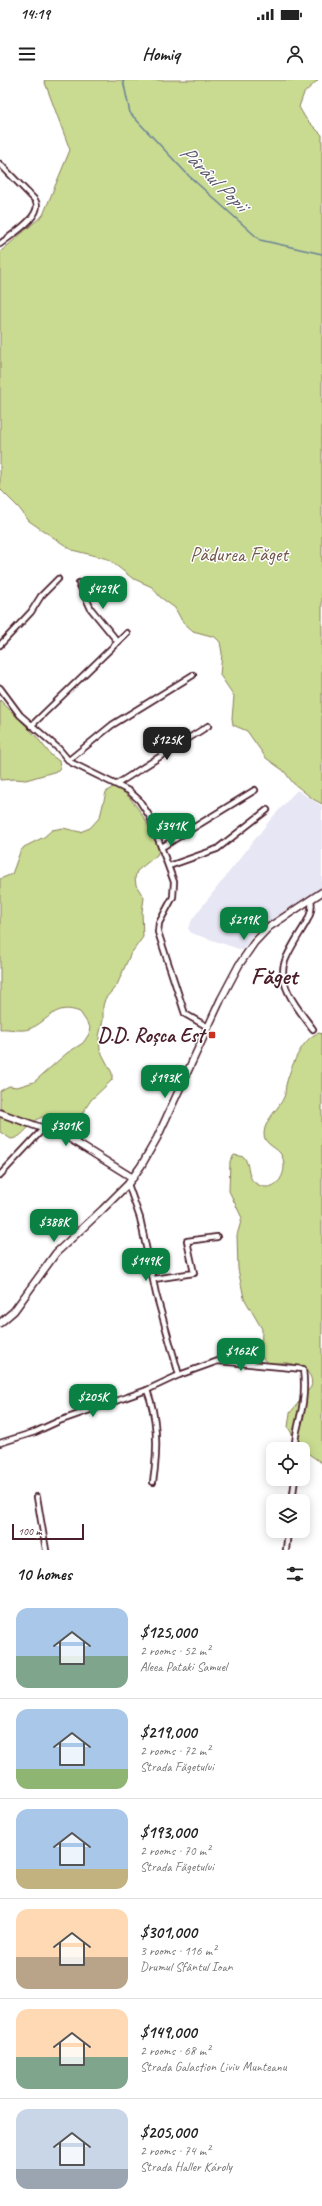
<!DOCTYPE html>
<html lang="en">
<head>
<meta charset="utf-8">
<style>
	body { margin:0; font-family:Caveat,sans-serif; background:#f2f2f2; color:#222; height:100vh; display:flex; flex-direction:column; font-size:15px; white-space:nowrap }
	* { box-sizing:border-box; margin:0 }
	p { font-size:13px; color:#767676 }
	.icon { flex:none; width:22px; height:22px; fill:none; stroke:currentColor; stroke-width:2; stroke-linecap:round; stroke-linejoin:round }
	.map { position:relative; height:1470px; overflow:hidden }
	.details { display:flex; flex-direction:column; background:#fff; flex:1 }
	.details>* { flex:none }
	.tools { position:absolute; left:266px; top:1362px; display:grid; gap:8px }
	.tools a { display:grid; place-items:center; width:44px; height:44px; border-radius:8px; background:#fff; box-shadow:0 2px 10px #0003; font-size:20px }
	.scale { position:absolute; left:12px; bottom:10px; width:72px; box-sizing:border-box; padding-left:4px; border:2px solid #4a1f2b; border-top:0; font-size:11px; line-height:14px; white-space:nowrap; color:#4a1f2b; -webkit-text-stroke:3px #fff; paint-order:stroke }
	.price { position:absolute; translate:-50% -34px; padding:0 9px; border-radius:8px; background:#0b8043; color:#fff; font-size:13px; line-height:26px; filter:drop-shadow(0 1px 2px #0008) }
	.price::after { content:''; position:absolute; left:50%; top:24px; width:12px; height:9px; margin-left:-6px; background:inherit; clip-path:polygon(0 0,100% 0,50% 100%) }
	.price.on { background:#222; color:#fff }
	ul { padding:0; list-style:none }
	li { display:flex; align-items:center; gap:12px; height:100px; padding:0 16px }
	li+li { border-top:1px solid #e0e0e0 }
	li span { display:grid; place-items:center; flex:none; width:112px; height:80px; border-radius:12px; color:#555 }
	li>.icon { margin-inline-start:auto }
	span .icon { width:48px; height:48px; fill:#fffc; stroke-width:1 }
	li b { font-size:17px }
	h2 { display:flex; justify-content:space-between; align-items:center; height:48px; padding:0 16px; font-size:17px }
	.status { display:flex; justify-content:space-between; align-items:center; height:28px; padding:0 20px; background:#fff; direction:ltr }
	.status svg { height:11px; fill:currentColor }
	header { display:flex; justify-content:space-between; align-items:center; height:52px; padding:0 16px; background:#fff; font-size:18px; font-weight:600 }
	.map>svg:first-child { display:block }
	.built { fill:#e7e6f4 }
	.green { fill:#c9db90; stroke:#8a7d5e }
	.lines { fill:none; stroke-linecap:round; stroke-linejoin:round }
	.stream { stroke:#6a8198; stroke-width:1.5 }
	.minor-casing { stroke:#4a1f2b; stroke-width:8 }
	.major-casing { stroke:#4a1f2b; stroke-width:9 }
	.minor { stroke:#fff; stroke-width:4.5 }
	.major { stroke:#fff; stroke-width:6 }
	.poi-dot { fill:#c8321e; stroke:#fff; stroke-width:1.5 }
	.labels { text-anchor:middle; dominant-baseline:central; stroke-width:3; stroke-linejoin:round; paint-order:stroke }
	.park-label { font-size:20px; fill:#705749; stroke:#fff }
	.poi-label { font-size:20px; font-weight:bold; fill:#4a1f2b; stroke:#fff; text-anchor:end }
	.water-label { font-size:21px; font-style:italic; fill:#5d586a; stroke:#fff }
	.district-label { font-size:24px; font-weight:bold; fill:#4a1f2b; stroke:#fff }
</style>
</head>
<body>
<div class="status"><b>14:19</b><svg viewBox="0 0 49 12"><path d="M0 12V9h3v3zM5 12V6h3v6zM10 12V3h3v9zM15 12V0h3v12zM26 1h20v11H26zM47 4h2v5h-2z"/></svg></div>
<header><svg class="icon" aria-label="menu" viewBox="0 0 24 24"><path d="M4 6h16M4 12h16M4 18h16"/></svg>Homiq<svg class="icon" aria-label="person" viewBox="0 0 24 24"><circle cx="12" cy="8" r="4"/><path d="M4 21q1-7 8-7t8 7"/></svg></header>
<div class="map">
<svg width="322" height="1470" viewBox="0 0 322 1470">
	<rect width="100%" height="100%" fill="#fff"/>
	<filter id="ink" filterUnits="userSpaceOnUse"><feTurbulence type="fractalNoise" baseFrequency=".025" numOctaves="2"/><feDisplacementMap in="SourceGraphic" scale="8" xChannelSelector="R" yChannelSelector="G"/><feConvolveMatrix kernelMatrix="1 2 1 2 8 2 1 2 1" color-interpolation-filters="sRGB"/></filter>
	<g filter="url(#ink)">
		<path class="built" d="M 297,710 L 322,726 L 322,807 L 261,846 L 242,870 L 191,853 L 188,848 L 193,838 L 270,740 Z"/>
		<g class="green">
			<path d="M 44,0 L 318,0 L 304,13 L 299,27 L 306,39 L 322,55 L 322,724 L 313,719 L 293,703 L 284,691 L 266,678 L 247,651 L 233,645 L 232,638 L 234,616 L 220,595 L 222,573 L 220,562 L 215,557 L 193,551 L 182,541 L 175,528 L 160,517 L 152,507 L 132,498 L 108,479 L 72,470 L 29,441 L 19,428 L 0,409 L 0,172 L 43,135 L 70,70 Z"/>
			<path d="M 0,620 L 35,655 L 51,675 L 59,681 L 60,688 L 57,691 L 26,700 L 15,699 L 0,700 Z"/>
			<path d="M 114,706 C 133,713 151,750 160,768 L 157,775 L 137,791 L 135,798 L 136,805 L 144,818 L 142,832 L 143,857 L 130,875 L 117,905 L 105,919 L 103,926 L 103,940 L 99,956 L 100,970 L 112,993 L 112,1000 L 91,1020 L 75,1044 L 68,1045 C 61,1044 58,1038 51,1037 C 31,1033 27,1058 11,1059 L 0,1052 L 0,1011 L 9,1006 L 17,1007 L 34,1002 L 67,973 L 83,963 L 89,954 L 90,947 L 80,932 C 54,922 50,941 29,949 C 20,952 9,948 0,949 L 0,799 L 12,794 L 20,772 L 24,767 L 44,757 L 52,750 L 63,748 L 80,752 L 90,748 L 100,737 L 106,712 Z"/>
			<path d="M 319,953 L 322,954 L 322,1383 L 300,1368 L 288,1347 L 290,1333 L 311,1307 C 315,1293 300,1284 287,1283 C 281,1282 275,1284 268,1284 L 261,1276 L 262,1249 L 244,1218 L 238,1189 L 237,1155 L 242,1138 L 229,1111 L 230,1081 L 234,1075 L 244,1077 C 250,1085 247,1096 254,1102 C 273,1117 290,1095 282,1076 C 278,1067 263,1065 264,1053 C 265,1039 279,1029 284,1017 C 286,1013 285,1008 286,1005 C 290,989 302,957 319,953 Z"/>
		</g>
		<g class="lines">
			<path class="stream" d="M 123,0 L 130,33 L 189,96 L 260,160 L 322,174"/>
			<defs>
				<g id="minor">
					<path d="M 0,84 L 35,120 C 45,135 11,155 0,164"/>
					<path d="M 79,503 L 91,529 L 118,562"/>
					<path d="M 0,565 L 31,532 L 41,516 L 58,499"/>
					<path d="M 0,608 L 20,635 L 59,669 L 70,682 L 129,711 L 139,720 L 150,737 L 174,802 L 173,817 L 159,843 L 158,852 L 185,934 L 208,947"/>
					<path d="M 31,646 L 127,553"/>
					<path d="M 69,680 L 112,645 L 193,595"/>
					<path d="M 117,704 L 208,646"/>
					<path d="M 162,767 L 255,710"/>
					<path d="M 169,786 L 217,769 L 267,730"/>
					<path d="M 311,820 C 313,829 310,836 306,843 C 299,855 290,868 285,881 C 276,905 300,931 313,949"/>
					<path d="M 0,1095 L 44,1048"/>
					<path d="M 128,1104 L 140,1138 L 156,1214 L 179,1295"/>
					<path d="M 154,1199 L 194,1193 L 187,1161 L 217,1157"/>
					<path d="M 147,1310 C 158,1339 158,1371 153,1402"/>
					<path d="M 0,1363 L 35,1352 L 59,1341 L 147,1310 L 179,1295 L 218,1281 L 303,1289 C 305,1305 304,1322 300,1337 C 298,1348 294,1358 295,1369"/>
					<path d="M 37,1417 L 46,1470"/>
					<path d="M 292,1421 L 295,1399"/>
					<path d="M 286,1470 L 288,1451"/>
				</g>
				<g id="major">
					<path d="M 0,1033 L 67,1057 L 133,1098"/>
					<path d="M 0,1243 L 14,1231 L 56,1173 L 102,1130 L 128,1104 L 141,1086 L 157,1058 L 221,919 L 239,885 L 254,863 L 269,847 L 322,812"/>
				</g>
			</defs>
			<use href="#minor" class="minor-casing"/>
			<use href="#major" class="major-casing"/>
			<use href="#minor" class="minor"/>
			<use href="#major" class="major"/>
		</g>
	</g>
	<rect class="poi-dot" x="208" y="951" width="8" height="8" rx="2"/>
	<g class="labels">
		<g class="park-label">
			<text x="239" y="474">Pădurea Făget</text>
		</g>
		<g class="poi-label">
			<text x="204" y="955">D.D. Roșca Est</text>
		</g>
		<g class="water-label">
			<text transform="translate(214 98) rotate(44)">Pârâul Popii</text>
		</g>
		<g class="district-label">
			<text x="274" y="896">Făget</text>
		</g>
	</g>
</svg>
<div class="tools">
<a><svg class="icon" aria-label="locate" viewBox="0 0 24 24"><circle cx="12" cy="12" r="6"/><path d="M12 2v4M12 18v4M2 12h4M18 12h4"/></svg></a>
<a><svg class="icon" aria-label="layers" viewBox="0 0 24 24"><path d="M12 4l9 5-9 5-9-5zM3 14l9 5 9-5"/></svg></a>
</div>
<div class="scale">100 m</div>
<b class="price" style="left:103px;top:530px">$429K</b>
<b class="price on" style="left:167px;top:681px">$125K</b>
<b class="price" style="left:171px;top:767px">$341K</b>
<b class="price" style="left:244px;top:861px">$219K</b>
<b class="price" style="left:165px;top:1019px">$193K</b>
<b class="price" style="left:66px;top:1067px">$301K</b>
<b class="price" style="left:54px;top:1163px">$388K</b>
<b class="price" style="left:146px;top:1202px">$149K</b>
<b class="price" style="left:241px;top:1292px">$162K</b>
<b class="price" style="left:93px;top:1338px">$205K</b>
</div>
<section class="details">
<h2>10 homes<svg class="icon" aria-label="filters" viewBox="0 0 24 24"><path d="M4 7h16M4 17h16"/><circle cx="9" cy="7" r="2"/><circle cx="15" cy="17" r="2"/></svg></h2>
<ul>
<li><span style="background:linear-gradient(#a9c7e8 60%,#7fa58c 0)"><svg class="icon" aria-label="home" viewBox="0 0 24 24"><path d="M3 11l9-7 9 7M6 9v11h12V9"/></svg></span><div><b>$125,000</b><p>2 rooms · 52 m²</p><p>Aleea Pataki Samuel</p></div></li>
<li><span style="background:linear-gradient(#a9c7e8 75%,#8fb573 0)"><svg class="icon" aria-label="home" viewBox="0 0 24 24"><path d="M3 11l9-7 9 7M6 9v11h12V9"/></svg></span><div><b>$219,000</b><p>2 rooms · 72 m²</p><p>Strada Făgetului</p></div></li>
<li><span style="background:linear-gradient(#a9c7e8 75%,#c2b280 0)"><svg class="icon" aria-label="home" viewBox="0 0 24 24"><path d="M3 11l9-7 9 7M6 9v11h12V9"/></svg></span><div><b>$193,000</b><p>2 rooms · 70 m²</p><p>Strada Făgetului</p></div></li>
<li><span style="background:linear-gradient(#ffd9b3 60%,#b9a48a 0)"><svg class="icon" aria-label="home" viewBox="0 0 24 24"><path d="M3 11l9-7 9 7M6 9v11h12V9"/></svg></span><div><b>$301,000</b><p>3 rooms · 116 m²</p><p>Drumul Sfântul Ioan</p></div></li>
<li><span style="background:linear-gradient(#ffd9b3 60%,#7fa58c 0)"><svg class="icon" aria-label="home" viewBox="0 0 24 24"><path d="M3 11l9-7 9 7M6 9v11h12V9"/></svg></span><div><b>$149,000</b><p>2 rooms · 68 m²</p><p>Strada Galaction Liviu Munteanu</p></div></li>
<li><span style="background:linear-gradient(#c9d6e8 75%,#9aa5b1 0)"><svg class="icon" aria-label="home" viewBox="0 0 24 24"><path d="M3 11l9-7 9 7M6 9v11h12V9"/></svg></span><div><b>$205,000</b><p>2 rooms · 74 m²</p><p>Strada Haller Károly</p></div></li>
</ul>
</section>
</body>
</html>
